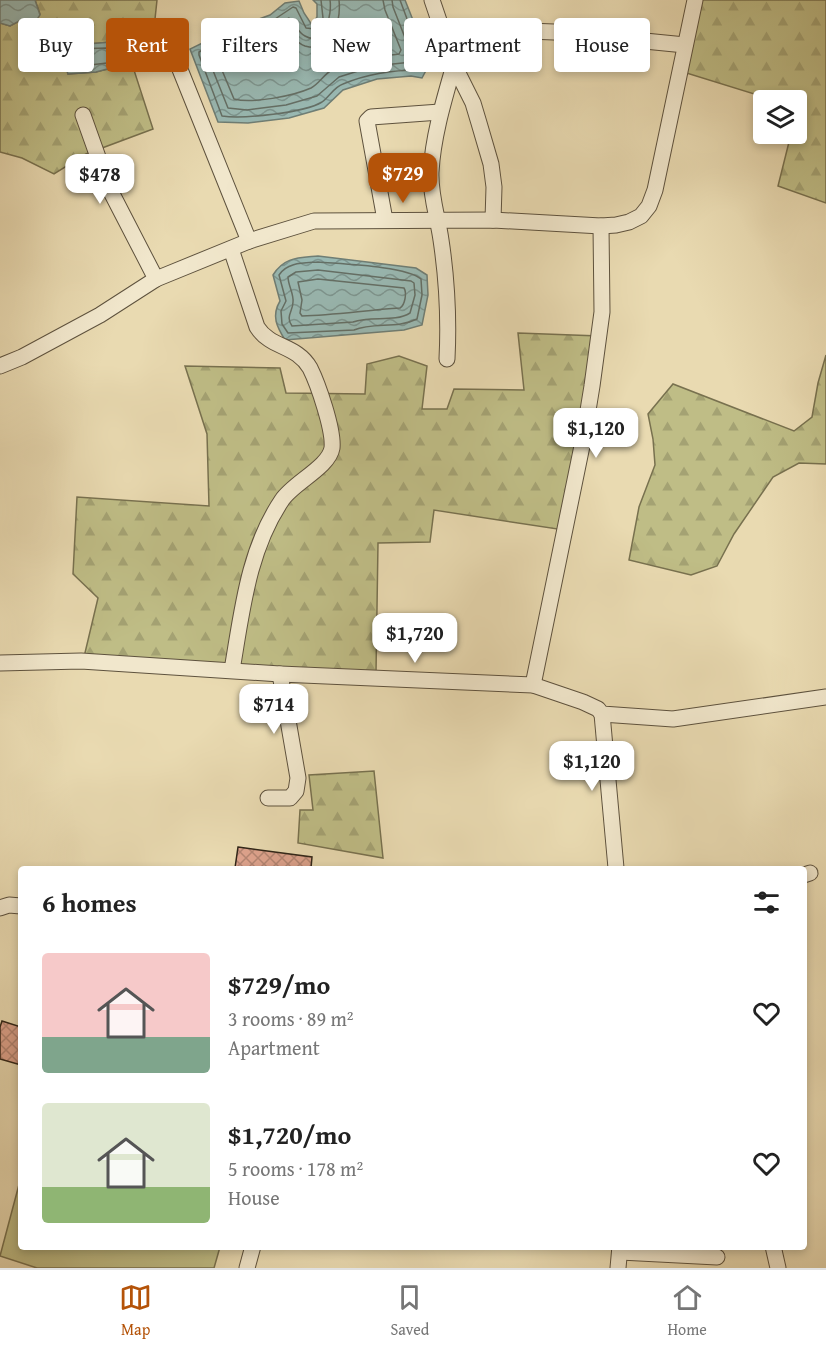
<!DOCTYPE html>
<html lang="en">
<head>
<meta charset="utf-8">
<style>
	body { margin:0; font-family:"Gentium Book Plus",serif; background:#f2f2f2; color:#222; height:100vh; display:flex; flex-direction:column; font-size:22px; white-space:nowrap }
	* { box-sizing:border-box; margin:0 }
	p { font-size:20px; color:#767676 }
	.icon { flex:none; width:33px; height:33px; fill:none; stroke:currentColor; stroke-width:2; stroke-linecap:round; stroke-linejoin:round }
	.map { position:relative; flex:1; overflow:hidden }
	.drawer { position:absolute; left:18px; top:866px; width:789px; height:384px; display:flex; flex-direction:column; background:#fff; border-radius:6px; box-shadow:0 3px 9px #0003 }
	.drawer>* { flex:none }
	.top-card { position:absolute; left:18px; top:18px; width:790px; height:54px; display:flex; gap:12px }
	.tools { position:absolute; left:753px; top:90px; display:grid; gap:12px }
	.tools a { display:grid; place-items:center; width:54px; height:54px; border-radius:6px; background:#fff; box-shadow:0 3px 9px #0003; font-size:30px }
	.price { position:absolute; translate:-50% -51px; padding:0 14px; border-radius:12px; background:#fff; color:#222; font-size:20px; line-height:39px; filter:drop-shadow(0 2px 3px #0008) }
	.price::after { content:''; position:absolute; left:50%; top:36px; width:18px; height:14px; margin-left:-9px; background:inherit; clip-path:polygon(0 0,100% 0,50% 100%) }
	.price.current { background:#b45309; color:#fff }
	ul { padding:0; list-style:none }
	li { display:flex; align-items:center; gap:18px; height:150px; padding:0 24px }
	li span { display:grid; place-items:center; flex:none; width:168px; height:120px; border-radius:6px; color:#555 }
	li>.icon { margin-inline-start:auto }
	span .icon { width:72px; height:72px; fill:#fffc; stroke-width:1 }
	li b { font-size:26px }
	h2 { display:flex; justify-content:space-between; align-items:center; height:72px; padding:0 24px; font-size:26px }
	.chip { padding:0 21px; border-radius:6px; background:#fff; box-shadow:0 3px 9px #0003; font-size:21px; line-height:54px }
	.chip.current { background:#b45309; color:#fff }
	.menu { display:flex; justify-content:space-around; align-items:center; height:84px; border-top:2px solid #e0e0e0; background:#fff; font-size:16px; color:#767676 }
	.menu a { display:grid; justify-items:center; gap:3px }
	.menu .current { color:#b45309 }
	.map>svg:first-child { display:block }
	.forest { fill:url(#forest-firs); stroke:#78714f; stroke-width:1.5; fill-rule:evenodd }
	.park { fill:#bfbd86; stroke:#78714f; stroke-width:1.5 }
	.water { fill:url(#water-waves); stroke:#6f7e75; stroke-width:1.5 }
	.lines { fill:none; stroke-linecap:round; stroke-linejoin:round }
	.shore { stroke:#646f66; stroke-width:1.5 }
	.building { fill:url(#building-cross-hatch); stroke:#302518; stroke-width:1.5 }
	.minor-casing { stroke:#5e523e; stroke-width:17 }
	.minor { stroke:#f1e7cc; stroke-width:15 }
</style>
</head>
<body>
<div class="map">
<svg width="826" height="1268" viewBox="0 0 826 1268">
	<defs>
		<pattern id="forest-firs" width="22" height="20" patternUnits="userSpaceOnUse" patternTransform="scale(1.5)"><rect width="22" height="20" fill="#bfbd86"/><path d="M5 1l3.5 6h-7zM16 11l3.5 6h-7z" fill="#a4a273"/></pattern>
		<pattern id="water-waves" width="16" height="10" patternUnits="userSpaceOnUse" patternTransform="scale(1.5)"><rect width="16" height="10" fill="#99b9b3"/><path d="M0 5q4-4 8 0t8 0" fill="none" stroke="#7d9691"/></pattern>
		<pattern id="building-cross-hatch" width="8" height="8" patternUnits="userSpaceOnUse" patternTransform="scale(1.5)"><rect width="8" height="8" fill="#dea38d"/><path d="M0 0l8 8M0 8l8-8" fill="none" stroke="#b48572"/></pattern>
	</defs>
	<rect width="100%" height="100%" fill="#e9dab1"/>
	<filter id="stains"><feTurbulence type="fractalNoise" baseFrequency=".00333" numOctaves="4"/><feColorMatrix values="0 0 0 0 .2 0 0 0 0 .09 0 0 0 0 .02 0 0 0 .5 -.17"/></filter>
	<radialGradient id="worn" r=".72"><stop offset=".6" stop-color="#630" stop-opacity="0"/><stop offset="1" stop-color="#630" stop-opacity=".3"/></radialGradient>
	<g class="forest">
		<path d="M 35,0 L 157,0 L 155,19 L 122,33 L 153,129 L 86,154 L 54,174 L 22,158 L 0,152 L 0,23 L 10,26 L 21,20 L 40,14 ZM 66,42 L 88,44 L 111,42 L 115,67 L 96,72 L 68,74 Z"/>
		<path d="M 695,0 L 826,0 L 826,203 L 778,186 L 791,134 L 796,134 L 796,100 L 774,100 L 680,71 Z"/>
		<path d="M 518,333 L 599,336 L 564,530 L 434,510 L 430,542 L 378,543 L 376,673 L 84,657 L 98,598 L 73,574 L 77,497 L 209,506 L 207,434 L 185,366 L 280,368 L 286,393 L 365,394 L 367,364 L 399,356 L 427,366 L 422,409 L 447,409 L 454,389 L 524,390 Z"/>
		<path d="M 826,355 L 826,464 L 799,463 L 773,477 L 734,534 L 717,566 L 691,575 L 629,560 L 639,507 L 655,465 L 653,439 L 648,414 L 673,384 L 794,431 L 812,417 L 818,383 Z"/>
		<path d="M 374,771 L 383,858 L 298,843 L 300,810 L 313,810 L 309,775 Z"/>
	</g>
	<path class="park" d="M 21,1177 L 21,1246 L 220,1247 L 214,1268 L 37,1268 L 0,1256 Z"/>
	<g class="water">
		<path d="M 0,0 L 35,0 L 40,15 L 36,21 L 21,20 L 10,26 L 0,23 Z"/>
		<path d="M 313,0 L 405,0 L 430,63 L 422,78 L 411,76 L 377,79 L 343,90 L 324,108 L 289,118 L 248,123 L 218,122 L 190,49 L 229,30 L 270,15 L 285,3 L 299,1 L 304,13 L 312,25 L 317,17 L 317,4 Z"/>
		<path d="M 66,42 L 88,44 L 111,42 L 116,49 L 115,67 L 96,72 L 68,74 L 62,59 Z"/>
		<path d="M 318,256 L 416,268 L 427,275 L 428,295 L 422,325 L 404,330 L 285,340 C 277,327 271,316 280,301 L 273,275 C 284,257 298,258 318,256 Z"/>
	</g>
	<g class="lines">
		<g class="shore">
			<path d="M 321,0 L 323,18 L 315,29 L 306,28 L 296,8 L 293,7 L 272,21 L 232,35 L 199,52 L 199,55 L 222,116 C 243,119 304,113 322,102 C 329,97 334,87 343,84 C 367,74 393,70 419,70 L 423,62 L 400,0"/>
			<path d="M 330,0 C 332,13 326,48 305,36 C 297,32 295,22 289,18 C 264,34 235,41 209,55 L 208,58 L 228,108 L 247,110 L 286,105 L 317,96 L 339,77 L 374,66 L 412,62 L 413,58 L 393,7 L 392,0"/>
			<path d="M 339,0 C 341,20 333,54 305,46 C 296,43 293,35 286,31 L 220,60 L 219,63 L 234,99 C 252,104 293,96 311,88 C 319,84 324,74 332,70 C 353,59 377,57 399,54 L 401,50 L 385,10 L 383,0"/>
			<path d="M 107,48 L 110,52 L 110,61 L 107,63 L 73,67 L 69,59 L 72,49 Z"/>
			<path d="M 318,262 C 340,264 406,266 421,279 L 422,295 L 417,319 C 397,329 374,322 354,330 L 288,333 L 282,324 L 281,311 L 286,301 L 279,275 C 287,262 304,263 318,262 Z"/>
			<path d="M 318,270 L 411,281 L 414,283 L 415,295 L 410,313 C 394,323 371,315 353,322 L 292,326 C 285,316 293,312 293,302 C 294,294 288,285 288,277 L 296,272 Z"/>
			<path d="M 318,279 L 404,288 C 407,293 405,305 400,308 C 367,310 335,315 302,316 L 300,313 L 302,300 L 298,282 Z"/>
		</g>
	</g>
	<g class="building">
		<path d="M 238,847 L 312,857 L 311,868 L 235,868 Z"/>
		<path d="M 2,1021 L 21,1027 L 21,1065 L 0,1059 L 0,1027 Z"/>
	</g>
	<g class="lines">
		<defs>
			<g id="minor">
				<path d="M 432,0 L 454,65 L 473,103 L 479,123 L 491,164 L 494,187 L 493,220"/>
				<path d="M 503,30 L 554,32 L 685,45"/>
				<path d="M 175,57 L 249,241"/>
				<path d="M 83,115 L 109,188 L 156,279"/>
				<path d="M 385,220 L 367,121 L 371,117 L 440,112"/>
				<path d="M 231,249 L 257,327 C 271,349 296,344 310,368 C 318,384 334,430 332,448 C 329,467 293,483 282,500 C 248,550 242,612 232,670"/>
				<path d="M 447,359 C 449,319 447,280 441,240 C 438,218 430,195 431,172 C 433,136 444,100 454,65"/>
				<path d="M 0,366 L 22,357 L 100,315 L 156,279 L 249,241 L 314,221 L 493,220 L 601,226 L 616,225 L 629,222 L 641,216 L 649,206 L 655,190 L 695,0"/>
				<path d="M 0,663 L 81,661 L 280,674 L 533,685 L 583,702 L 598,709 L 602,714 L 673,719 L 826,697"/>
				<path d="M 533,685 L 583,441 L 592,386 L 602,312 L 601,226"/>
				<path d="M 602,714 L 616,868"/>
				<path d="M 268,798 L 290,798 L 296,791 L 298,778 L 280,674"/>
				<path d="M 804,875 L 810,873"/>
				<path d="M 0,908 L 9,905 L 21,906"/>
				<path d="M 773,1246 L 778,1268"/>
				<path d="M 620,1252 L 717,1257"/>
				<path d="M 247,1268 L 253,1246"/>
				<path d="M 618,1268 L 620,1246"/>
			</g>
		</defs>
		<use href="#minor" class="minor-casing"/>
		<use href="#minor" class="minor"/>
	</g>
	<rect width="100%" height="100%" filter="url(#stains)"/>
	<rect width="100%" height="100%" fill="url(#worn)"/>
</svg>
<div class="tools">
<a><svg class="icon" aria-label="layers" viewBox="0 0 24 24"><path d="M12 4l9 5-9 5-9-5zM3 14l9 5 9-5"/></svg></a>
</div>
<b class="price current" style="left:403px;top:204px">$729</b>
<b class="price" style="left:100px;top:205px">$478</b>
<b class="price" style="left:596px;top:459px">$1,120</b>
<b class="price" style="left:415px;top:664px">$1,720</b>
<b class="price" style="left:274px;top:735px">$714</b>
<b class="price" style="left:592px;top:792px">$1,120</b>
<div class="top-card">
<a class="chip">Buy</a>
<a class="chip current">Rent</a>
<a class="chip">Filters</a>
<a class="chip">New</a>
<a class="chip">Apartment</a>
<a class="chip">House</a>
</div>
<section class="drawer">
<h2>6 homes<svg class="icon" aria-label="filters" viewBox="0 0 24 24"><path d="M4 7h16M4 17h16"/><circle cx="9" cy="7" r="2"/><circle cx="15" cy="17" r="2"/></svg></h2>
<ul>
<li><span style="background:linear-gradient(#f6c9c9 70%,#7fa58c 0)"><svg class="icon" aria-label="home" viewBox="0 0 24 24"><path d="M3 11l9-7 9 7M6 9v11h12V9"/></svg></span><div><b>$729/mo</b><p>3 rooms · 89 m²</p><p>Apartment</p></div><svg class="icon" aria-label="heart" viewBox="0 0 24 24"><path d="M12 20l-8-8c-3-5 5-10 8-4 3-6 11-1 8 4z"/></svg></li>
<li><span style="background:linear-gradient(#dfe7d0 70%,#8fb573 0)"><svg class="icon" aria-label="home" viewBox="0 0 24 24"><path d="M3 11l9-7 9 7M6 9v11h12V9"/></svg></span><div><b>$1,720/mo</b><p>5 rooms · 178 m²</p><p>House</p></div><svg class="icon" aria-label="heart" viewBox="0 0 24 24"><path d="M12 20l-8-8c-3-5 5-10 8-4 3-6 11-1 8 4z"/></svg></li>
</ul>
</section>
</div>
<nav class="menu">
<a class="current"><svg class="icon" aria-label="map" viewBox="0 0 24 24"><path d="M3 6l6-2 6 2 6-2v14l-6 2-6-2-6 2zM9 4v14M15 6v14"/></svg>Map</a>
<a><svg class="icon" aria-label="saved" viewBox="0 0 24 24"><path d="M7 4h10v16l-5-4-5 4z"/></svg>Saved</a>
<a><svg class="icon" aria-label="home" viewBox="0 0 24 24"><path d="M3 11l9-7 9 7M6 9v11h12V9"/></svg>Home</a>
</nav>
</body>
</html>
